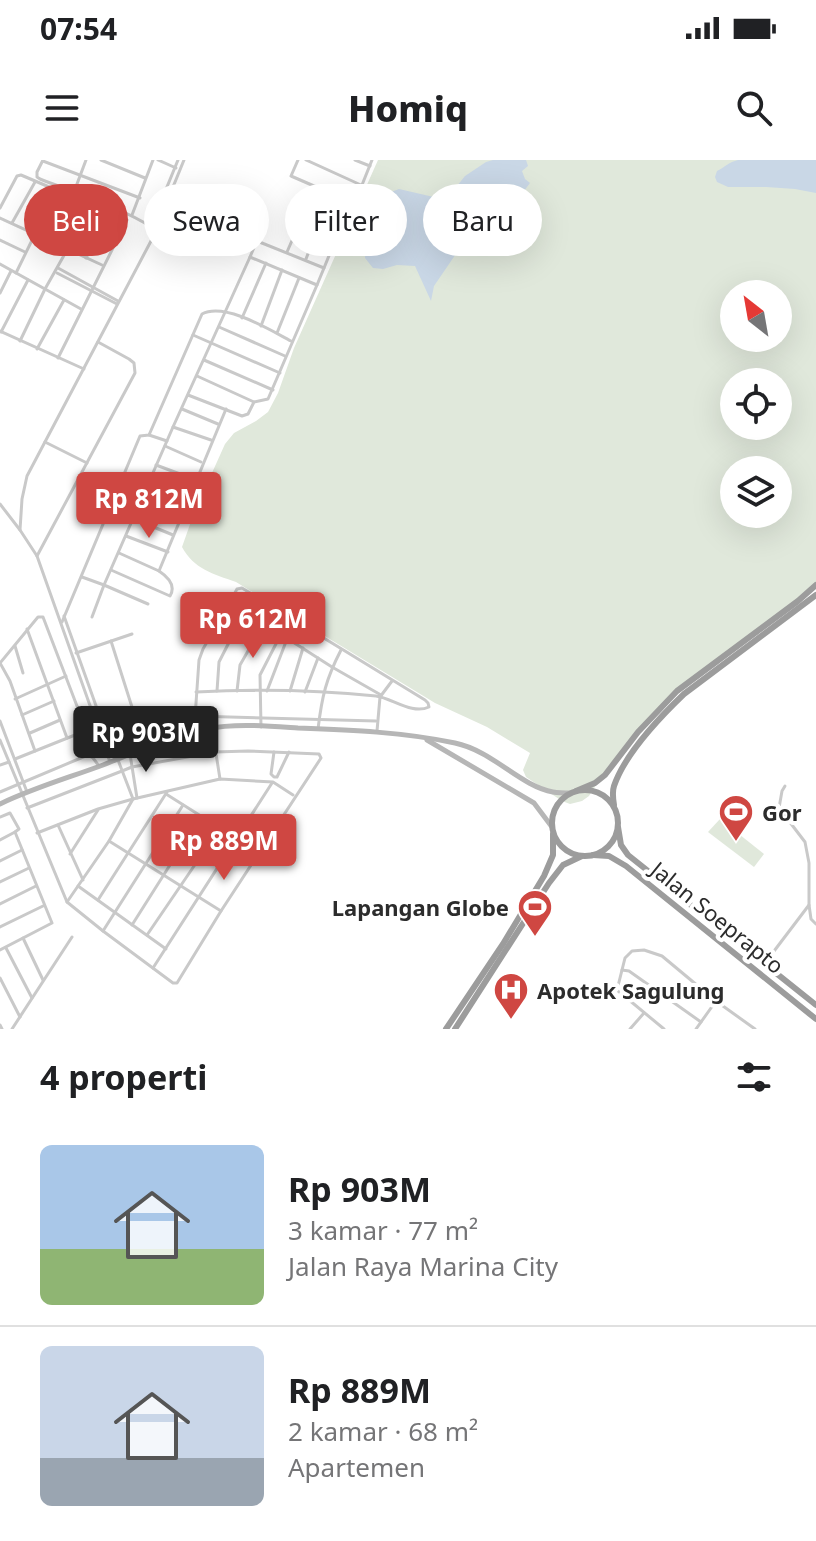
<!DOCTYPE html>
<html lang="id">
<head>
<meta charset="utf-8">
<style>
	body { margin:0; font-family:"Noto Sans",sans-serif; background:#f6f6f6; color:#202124; height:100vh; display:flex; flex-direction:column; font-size:30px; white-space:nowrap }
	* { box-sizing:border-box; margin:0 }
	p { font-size:26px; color:#757577 }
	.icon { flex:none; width:44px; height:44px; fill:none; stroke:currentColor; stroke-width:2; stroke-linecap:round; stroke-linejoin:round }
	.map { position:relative; height:869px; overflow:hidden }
	.details { display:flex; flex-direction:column; background:#fff; flex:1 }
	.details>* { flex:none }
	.guide { position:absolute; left:24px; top:24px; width:768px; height:72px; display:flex; gap:16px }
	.needle { width:52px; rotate:329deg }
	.controls { position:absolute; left:720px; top:120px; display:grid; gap:16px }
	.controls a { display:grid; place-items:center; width:72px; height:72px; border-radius:50%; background:#fff; box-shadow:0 8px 32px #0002; font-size:40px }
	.price { position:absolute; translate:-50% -68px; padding:0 18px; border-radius:8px; background:#cf4742; color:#fff; font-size:26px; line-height:52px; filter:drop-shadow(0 2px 4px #0008) }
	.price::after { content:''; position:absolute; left:50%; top:48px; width:24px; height:18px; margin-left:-12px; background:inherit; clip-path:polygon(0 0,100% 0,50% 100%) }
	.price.active { background:#222; color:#fff }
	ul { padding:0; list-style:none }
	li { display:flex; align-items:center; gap:24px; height:200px; padding:0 40px }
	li+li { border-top:2px solid #e0e0e0 }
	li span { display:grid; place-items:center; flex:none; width:224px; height:160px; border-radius:12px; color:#555 }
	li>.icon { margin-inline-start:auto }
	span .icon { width:96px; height:96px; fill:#fffc; stroke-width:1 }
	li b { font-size:34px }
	h2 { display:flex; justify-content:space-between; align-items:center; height:96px; padding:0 40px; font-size:34px }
	.tag { padding:0 28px; border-radius:36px; background:#fff; box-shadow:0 8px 32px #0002; font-size:28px; line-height:72px }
	.tag.active { background:#cf4742; color:#fff }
	.status { display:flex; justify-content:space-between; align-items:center; height:56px; padding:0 40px; background:#fff; direction:ltr }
	.status svg { height:22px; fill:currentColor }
	header { display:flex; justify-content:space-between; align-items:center; height:104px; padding:0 40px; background:#fff; font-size:36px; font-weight:800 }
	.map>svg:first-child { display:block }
	.green { fill:#e0e8db; fill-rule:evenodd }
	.water { fill:#c9d7e6 }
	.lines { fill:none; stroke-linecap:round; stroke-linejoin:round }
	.minor { stroke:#c9c9c9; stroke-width:3 }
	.secondary { stroke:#b6b6b6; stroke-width:5 }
	.trunk { stroke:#9c9c9c; stroke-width:6 }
	.labels { text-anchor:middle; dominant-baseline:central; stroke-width:8; stroke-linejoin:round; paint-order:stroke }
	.poi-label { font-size:22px; font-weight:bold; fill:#2c2c2c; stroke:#fff; text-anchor:start }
	.street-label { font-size:22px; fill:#2c2c2c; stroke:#fff }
</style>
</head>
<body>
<div class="status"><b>07:54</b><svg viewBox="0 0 49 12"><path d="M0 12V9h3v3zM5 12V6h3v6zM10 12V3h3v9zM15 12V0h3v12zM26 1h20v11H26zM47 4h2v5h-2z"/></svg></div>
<header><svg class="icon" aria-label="menu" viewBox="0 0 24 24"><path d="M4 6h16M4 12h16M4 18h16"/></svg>Homiq<svg class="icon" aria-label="search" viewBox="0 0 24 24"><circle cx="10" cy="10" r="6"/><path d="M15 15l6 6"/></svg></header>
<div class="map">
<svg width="816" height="869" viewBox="0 0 816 869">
	<rect width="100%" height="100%" fill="#fff"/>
	<g class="green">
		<path d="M 378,0 L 816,0 L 816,428 L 793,448 L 683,528 L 609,605 L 589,636 L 582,641 L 570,644 L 562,641 L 526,617 L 523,610 L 530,593 L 487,567 L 435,543 L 236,422 C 213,414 194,409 182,387 L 194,353 L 225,284 L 234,273 L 256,261 L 268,252 L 278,233 L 294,188 ZM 734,134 L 778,134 L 778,178 L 734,178 ZM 734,222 L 778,222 L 778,266 L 734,266 ZM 734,310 L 778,310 L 778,354 L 734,354 Z"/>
		<path d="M 720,659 L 764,694 L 754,707 L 708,672 Z"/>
	</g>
	<g class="water">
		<path d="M 493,0 L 526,0 L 528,6 L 522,11 L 525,19 L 530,23 L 524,31 L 500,44 L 460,88 L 434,126 L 431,141 L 415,106 L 397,105 L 383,109 L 373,108 L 365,98 L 366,83 L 386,34 L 399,29 L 438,38 L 457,26 L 465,16 L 486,2 Z"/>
		<path d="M 738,0 L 816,0 L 816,33 L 795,29 L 766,27 L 728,27 L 717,22 L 715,17 L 717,11 C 725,7 729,2 738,0 Z"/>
	</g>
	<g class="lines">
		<g class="minor">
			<path d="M 43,0 L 37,12 L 37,17 L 40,19 C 79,34 120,47 155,69"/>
			<path d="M 101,0 L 145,18"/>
			<path d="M 158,0 L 176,8"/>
			<path d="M 298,0 L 291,16 L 351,42 L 356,40 L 372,0"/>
			<path d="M 306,0 L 361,25"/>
			<path d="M 355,0 L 370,6"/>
			<path d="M 43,1 L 140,38"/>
			<path d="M 216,31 C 222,34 228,38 234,41 C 249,48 260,40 266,59 L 250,97"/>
			<path d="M 74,32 L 86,0"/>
			<path d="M 0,48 L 17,16 L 21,15 L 127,60 L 58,198"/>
			<path d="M 132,55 L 153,0"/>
			<path d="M 0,58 L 102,105"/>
			<path d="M 12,63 L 35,22"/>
			<path d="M 151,66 L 178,0"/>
			<path d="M 0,80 L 25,92"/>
			<path d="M 50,80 L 72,38"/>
			<path d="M 257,81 L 324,108 L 339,71 L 308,52 L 304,53 L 287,92"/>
			<path d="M 86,98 L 110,51"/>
			<path d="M 306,99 L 320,62"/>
			<path d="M 0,104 L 81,149"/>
			<path d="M 58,108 L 118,141"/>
			<path d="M 16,113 L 56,31"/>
			<path d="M 57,113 L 117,144"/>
			<path d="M 317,125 L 324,108"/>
			<path d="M 0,133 L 11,111"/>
			<path d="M 242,158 L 266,103"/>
			<path d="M 261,166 L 282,110"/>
			<path d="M 219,167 L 285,196"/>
			<path d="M 0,171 L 84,209"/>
			<path d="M 1,172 L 28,120"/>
			<path d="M 277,173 L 299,118"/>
			<path d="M 193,175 L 280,213"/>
			<path d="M 20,181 L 45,129 L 93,44"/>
			<path d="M 37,189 L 64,140"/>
			<path d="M 204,200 L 273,230"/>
			<path d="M 197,216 L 254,242"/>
			<path d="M 182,249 L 218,264"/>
			<path d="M 173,267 L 211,280"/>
			<path d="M 149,275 L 167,281"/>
			<path d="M 45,282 L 87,303"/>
			<path d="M 165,286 L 201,302"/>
			<path d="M 156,305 L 196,320"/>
			<path d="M 148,325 L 188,341"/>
			<path d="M 140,342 L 180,359"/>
			<path d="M 0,344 L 20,370 L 37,396 L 110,602"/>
			<path d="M 134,359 L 173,375"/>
			<path d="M 20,370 L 22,339 L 27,316 L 151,81 L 184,0"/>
			<path d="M 126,376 L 168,392"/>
			<path d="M 119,393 L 159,411"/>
			<path d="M 37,396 L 135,213 L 134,203 L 129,199 L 98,182"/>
			<path d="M 111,410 L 170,436 C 176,426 168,417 159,411 L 226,249"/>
			<path d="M 82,417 L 104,425 L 173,267 L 250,97 L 317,125 L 268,239 L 254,242 L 248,254 L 242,256 L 188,235"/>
			<path d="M 64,456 L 110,585 L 114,587 L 142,579"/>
			<path d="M 92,457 L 104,425 L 148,444"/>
			<path d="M 62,462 L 140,276 L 149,275 L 202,154 C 225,142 270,170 291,181"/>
			<path d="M 27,469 L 67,578"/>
			<path d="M 111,481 L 145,588"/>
			<path d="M 15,486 L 23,513"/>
			<path d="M 76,493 L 132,474"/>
			<path d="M 0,503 L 38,457 L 43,457 L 85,567 L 83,571 L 80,573 L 15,599"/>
			<path d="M 0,503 L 10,521 L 35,591"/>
			<path d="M 217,531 L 219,502 L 245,451"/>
			<path d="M 237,531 L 240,505 L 264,463"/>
			<path d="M 267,531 L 287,479"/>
			<path d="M 290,531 L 303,488"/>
			<path d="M 196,532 C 255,529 317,530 376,536 C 392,538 412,555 429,547 L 428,543 L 425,540 L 242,428 L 237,429 L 230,442"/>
			<path d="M 305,532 L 318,498"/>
			<path d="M 15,539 L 66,516"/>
			<path d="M 22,555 L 54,541"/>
			<path d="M 194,556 L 376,561"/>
			<path d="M 0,561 L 27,632"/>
			<path d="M 261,567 L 260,515 L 280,476"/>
			<path d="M 212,568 L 220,619"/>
			<path d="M 318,569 C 322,536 326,519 341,490"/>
			<path d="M 377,571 L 380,537 L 392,521"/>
			<path d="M 194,572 L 199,500 L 203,489 L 230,442 L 332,507 L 381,535"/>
			<path d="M 30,573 L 60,560"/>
			<path d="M 0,580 L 67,742"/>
			<path d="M 274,592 L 271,614 L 274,617 L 277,617 L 289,592"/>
			<path d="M 130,594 L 137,638"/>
			<path d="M 0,605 L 9,602"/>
			<path d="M 0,632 L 88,595 L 93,598 L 99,606"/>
			<path d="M 166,634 L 258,692"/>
			<path d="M 27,648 L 122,611 L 132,607 L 215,592 L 248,591 L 319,594 L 321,598 L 221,751 L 177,823 L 173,823 L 103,771 L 67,742 L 109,681 L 133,639 L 118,600"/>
			<path d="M 0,657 L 10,653 L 19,669 L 15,672 L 52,763 L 0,790"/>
			<path d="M 58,665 L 83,720"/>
			<path d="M 37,673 L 98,649 L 133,639 L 220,619 L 273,622 L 293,635"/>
			<path d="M 0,680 L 15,672"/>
			<path d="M 109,681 L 221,751"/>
			<path d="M 70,694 L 98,650"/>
			<path d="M 0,701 L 22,690"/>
			<path d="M 0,722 L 29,708"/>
			<path d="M 78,726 L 166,789"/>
			<path d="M 98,740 L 167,632"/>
			<path d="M 0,744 L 36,726"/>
			<path d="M 809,745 L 811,759 L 816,764"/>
			<path d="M 132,765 L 201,656"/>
			<path d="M 0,767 L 43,746"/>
			<path d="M 103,771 L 183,645"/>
			<path d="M 147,775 L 220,668"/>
			<path d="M 23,778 L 43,820"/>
			<path d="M 6,788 L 32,838"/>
			<path d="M 765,803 L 809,745 L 809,703 L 805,682 L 779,648 L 782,631 L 785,626"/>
			<path d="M 153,808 L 272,623"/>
			<path d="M 622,810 L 629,811 L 701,862"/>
			<path d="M 0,818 L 20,857"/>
			<path d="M 0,865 L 2,869"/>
			<path d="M 12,869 L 72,777"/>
			<path d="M 630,869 L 644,853"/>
			<path d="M 664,869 L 617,830 L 625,798 L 632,791 L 644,790 L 662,796 L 716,841 L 755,869"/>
			<path d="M 696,869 L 716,841"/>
		</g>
		<g class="secondary">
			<path d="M 427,580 L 534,643 L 552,667"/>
			<path d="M 0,644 C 33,628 68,618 103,605 C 136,592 171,575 206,569 C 235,563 268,566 298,568 C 351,570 403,572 455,583 C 493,591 520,626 553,632 C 559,633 565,633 571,633"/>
		</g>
		<g class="trunk">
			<circle cx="585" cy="663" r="33"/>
			<path d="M 576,631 L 595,623 L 605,615 L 638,572 L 677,531 L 798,441 L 816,425"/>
			<path d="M 614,645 C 613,639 612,632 614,626 C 625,594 660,557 684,534 L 816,435"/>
			<path d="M 618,667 L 621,685 L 628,695 L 816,845"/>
			<path d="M 593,695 L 609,696 L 626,706 L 816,859"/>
			<path d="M 446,869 L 503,784 L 544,716 L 553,695 L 553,674"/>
			<path d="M 455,869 L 549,723 L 563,705 L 582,696"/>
		</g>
	</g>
	<defs>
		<symbol id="stadium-pin" viewBox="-11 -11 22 30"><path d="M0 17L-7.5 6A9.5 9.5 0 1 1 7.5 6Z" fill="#cf4742" stroke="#fff"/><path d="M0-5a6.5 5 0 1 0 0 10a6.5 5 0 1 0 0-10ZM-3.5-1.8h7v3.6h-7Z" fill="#fff"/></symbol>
		<symbol id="hospital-pin" viewBox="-11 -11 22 30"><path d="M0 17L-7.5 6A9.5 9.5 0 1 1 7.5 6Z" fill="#cf4742" stroke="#fff"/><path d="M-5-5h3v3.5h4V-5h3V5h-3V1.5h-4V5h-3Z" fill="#fff"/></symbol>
	</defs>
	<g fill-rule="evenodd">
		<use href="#stadium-pin" x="716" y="632" width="40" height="54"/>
		<use href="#stadium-pin" x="515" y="727" width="40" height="54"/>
		<use href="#hospital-pin" x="491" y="810" width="40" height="54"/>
	</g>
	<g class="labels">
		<g class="poi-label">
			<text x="762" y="652">Gor</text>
			<text x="509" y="747" text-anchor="end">Lapangan Globe</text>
			<text x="537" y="830">Apotek Sagulung</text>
		</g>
		<g class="street-label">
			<text transform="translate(718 757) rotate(39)">Jalan Soeprapto</text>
		</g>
	</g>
</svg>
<div class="controls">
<a><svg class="needle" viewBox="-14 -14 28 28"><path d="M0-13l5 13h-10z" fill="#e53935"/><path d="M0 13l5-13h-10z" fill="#757577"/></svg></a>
<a><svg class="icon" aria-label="locate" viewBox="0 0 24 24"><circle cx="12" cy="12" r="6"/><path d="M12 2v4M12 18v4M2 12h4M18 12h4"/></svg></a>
<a><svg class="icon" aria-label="layers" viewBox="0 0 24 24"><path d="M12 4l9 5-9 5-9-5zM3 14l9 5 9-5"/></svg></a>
</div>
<b class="price" style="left:149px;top:380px">Rp 812M</b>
<b class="price" style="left:253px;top:500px">Rp 612M</b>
<b class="price active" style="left:146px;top:614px">Rp 903M</b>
<b class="price" style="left:224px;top:722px">Rp 889M</b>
<div class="guide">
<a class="tag active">Beli</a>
<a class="tag">Sewa</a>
<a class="tag">Filter</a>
<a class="tag">Baru</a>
</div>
</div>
<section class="details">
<h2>4 properti<svg class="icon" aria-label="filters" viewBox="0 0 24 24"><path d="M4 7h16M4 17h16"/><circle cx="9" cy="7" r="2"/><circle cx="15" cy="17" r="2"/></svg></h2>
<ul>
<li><span style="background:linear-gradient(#a9c7e8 65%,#8fb573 0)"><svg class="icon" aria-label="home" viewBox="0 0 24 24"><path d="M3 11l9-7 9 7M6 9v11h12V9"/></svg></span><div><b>Rp 903M</b><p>3 kamar · 77 m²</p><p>Jalan Raya Marina City</p></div></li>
<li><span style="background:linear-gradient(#c9d6e8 70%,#9aa5b1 0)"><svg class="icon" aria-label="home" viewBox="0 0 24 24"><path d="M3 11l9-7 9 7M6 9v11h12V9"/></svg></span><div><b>Rp 889M</b><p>2 kamar · 68 m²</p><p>Apartemen</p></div></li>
</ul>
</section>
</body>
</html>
